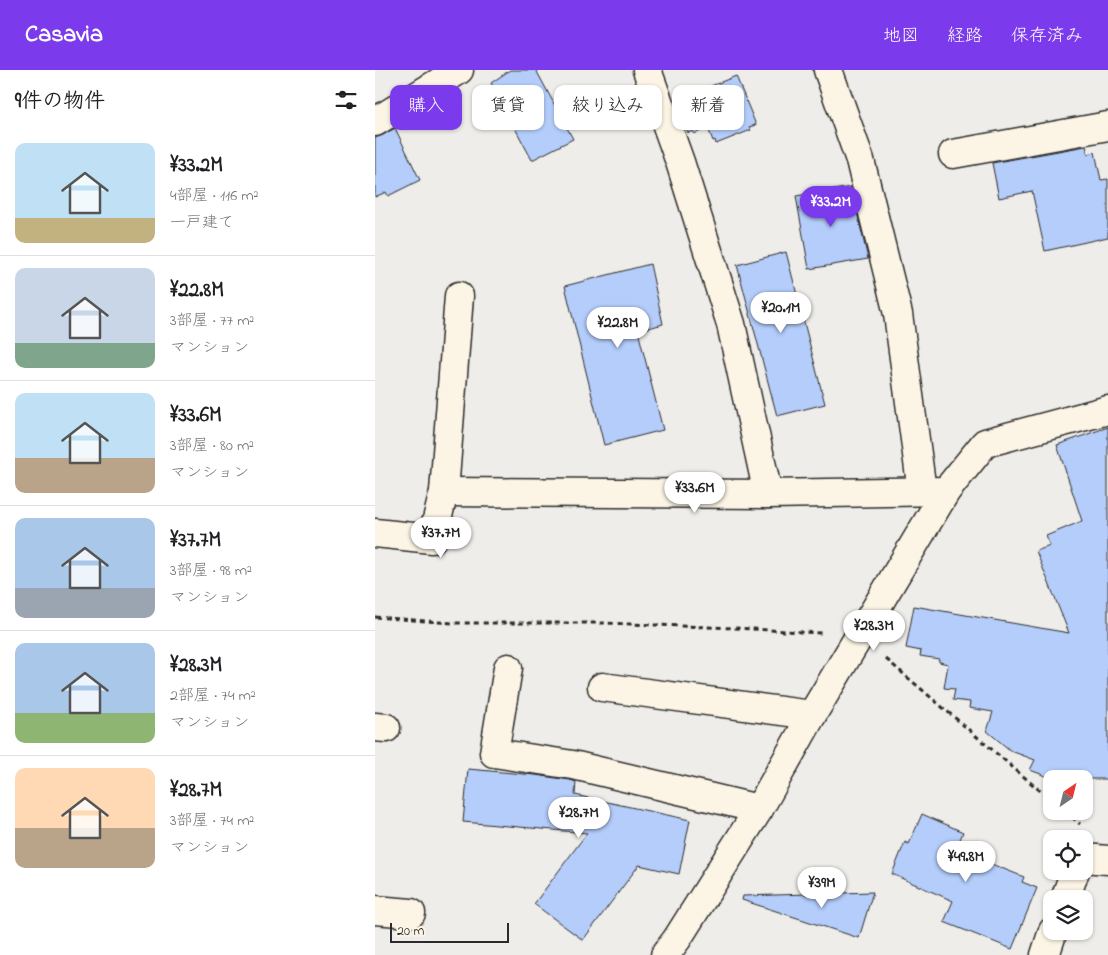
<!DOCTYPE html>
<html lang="ja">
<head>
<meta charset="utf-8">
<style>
	body { margin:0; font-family:"Indie Flower","Klee One",sans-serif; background:#f2f2f2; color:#202124; height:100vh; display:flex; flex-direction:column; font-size:19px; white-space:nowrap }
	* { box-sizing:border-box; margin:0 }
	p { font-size:16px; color:#757577 }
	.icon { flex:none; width:28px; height:28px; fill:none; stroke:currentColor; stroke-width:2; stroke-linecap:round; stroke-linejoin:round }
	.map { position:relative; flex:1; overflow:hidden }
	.panel { display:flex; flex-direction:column; background:#fff; width:375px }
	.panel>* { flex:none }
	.banner { position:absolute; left:15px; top:15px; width:475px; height:45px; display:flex; gap:10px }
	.needle { width:32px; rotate:35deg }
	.buttons { position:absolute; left:668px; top:700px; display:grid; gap:10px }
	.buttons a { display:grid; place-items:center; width:50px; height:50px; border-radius:10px; background:#fff; box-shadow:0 1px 4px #0004; font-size:25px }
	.scale { position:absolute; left:15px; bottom:12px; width:119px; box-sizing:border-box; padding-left:5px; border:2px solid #2b2b2b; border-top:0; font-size:14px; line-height:18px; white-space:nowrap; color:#2b2b2b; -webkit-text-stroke:4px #fcf5e5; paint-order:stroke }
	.price { position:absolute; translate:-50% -42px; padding:0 11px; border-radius:18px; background:#fff; color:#222; font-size:16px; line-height:32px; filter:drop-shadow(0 1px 2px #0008) }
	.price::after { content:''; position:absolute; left:50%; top:30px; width:15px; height:11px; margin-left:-8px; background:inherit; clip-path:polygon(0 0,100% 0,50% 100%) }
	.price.selected { background:#7c3aed; color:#fff }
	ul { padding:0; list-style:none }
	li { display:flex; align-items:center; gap:15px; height:125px; padding:0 15px }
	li+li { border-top:1px solid #e0e0e0 }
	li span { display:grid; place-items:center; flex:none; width:140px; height:100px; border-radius:10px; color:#555 }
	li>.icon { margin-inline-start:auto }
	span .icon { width:60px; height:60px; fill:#fffc; stroke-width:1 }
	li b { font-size:21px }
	h2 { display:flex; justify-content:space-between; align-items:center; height:60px; padding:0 15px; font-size:21px }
	.chip { padding:0 18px; border-radius:10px; background:#fff; box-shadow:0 1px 4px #0004; font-size:18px; line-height:45px }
	.chip.selected { background:#7c3aed; color:#fff }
	header { display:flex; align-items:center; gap:30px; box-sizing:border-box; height:70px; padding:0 25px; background:#7c3aed; color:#fff }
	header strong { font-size:24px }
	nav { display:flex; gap:28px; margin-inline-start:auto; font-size:18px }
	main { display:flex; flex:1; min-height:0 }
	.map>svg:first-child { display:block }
	.building { fill:#b4cdfb; stroke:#2b2b2b }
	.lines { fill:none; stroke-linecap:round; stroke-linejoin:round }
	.minor-casing { stroke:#2b2b2b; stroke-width:31 }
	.path { stroke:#2b2b2b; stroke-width:3; stroke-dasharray:5 4; stroke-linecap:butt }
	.minor { stroke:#fcf5e5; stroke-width:28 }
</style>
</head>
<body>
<header>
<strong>Casavia</strong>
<nav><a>地図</a><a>経路</a><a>保存済み</a></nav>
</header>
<main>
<section class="panel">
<h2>9件の物件<svg class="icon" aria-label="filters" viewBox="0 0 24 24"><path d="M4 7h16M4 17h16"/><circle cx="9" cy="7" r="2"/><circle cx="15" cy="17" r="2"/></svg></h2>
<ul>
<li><span style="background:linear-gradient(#bfe0f5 75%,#c2b280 0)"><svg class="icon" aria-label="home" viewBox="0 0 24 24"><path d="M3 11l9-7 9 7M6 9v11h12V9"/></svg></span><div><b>¥33.2M</b><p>4部屋 · 116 m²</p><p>一戸建て</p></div></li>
<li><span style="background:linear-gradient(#c9d6e8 75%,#7fa58c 0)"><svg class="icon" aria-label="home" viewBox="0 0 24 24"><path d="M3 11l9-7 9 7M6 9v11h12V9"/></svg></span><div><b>¥22.8M</b><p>3部屋 · 77 m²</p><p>マンション</p></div></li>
<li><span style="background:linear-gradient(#bfe0f5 65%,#b9a48a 0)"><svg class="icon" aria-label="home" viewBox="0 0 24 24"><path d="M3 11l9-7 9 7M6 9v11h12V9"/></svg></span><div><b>¥33.6M</b><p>3部屋 · 80 m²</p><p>マンション</p></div></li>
<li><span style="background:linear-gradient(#a9c7e8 70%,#9aa5b1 0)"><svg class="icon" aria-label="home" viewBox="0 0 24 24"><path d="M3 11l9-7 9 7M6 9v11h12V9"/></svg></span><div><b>¥37.7M</b><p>3部屋 · 98 m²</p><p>マンション</p></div></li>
<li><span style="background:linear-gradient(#a9c7e8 70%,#8fb573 0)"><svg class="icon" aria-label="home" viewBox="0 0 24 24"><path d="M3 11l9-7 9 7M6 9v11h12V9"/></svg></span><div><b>¥28.3M</b><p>2部屋 · 74 m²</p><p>マンション</p></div></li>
<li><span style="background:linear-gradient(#ffd9b3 60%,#b9a48a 0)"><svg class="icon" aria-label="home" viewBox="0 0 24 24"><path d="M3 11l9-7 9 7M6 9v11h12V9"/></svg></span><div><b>¥28.7M</b><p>3部屋 · 74 m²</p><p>マンション</p></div></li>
</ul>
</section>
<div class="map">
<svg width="733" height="885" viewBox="0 0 733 885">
	<rect width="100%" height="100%" fill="#eeede9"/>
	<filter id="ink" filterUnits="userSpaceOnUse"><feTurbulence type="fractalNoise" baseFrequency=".02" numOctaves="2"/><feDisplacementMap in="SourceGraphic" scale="10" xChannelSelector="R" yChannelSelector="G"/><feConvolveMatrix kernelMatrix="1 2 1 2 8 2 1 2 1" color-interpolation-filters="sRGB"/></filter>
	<g filter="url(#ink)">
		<g class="building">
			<path d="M 135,0 L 161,0 L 198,69 L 157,90 L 116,13 Z"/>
			<path d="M 361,6 L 381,55 L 374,57 L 376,60 L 341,74 L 340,70 L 338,71 L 333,58 L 319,64 L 318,61 L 313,63 L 301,30 Z"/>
			<path d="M 20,58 L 45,110 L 13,126 L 11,122 L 0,127 L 0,68 L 8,65 Z"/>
			<path d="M 711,76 L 713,84 L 720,82 L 726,110 L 733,109 L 733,167 L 670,181 L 657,121 L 624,128 L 617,93 Z"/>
			<path d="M 476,117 L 493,189 L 434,199 L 421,126 Z"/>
			<path d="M 411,182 L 450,334 L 402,346 L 362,195 Z"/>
			<path d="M 275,194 L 288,254 L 263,261 L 288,360 L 229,375 L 190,216 Z"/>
			<path d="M 733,357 L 733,709 L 679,709 L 655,700 L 660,690 L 636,681 L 612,661 L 618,642 L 594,638 L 595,632 L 578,630 L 580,619 L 569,618 L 573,594 L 564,592 L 564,589 L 545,586 L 546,581 L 531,578 L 539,536 L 694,563 L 661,481 L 675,476 L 671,466 L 707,451 L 682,375 Z"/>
			<path d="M 93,699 L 160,705 L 195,710 L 201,712 L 200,725 L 315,750 L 304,804 L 264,795 L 208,870 L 159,834 L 212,763 L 88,752 Z"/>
			<path d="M 547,744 L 588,762 L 581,780 L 649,807 L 647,812 L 662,818 L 637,879 L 569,852 L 578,831 L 517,804 L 530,772 L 534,774 Z"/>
			<path d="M 498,822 L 484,868 L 367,830 L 368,826 Z"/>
		</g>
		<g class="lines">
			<defs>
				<g id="minor">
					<path d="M 272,0 L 305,92 L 356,254 L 393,424"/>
					<path d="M 453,0 L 485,90 L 523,244 L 547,421"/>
					<path d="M 0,52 L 84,0"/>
					<path d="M 578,84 L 733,56"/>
					<path d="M 69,422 L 393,424 L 571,421"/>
					<path d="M 0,463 L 57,469 L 69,422 L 84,226"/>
					<path d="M 133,598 L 119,683 L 198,695 L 384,739"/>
					<path d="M 227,617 L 437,645"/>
					<path d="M 0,657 L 11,658"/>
					<path d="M 709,788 L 733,790"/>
					<path d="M 690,829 L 700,801"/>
					<path d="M 0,840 L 36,843"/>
					<path d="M 290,885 L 302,869 L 384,739 L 437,645 L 571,421 L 610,373 L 733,340"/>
					<path d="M 670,885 L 678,861"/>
				</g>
			</defs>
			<use href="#minor" class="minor-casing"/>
			<g class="path">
				<path d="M 0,547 L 77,553 L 229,553 L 359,558 L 446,563"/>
				<path d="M 511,589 L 676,730"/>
				<path d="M 690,741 L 705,754"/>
			</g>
			<use href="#minor" class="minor"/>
		</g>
	</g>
</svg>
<div class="buttons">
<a><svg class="needle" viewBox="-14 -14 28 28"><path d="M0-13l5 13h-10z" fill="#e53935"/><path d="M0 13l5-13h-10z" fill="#757577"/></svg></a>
<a><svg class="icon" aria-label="locate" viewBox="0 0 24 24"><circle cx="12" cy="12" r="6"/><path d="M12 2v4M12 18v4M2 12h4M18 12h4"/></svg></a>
<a><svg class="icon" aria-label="layers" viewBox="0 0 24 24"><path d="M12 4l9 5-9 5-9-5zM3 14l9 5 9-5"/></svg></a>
</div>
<div class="scale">20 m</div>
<b class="price selected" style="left:456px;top:158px">¥33.2M</b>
<b class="price" style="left:406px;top:264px">¥20.1M</b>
<b class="price" style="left:243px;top:279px">¥22.8M</b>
<b class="price" style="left:320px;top:444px">¥33.6M</b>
<b class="price" style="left:66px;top:489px">¥37.7M</b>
<b class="price" style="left:499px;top:582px">¥28.3M</b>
<b class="price" style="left:204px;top:769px">¥28.7M</b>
<b class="price" style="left:591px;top:813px">¥49.8M</b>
<b class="price" style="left:447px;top:839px">¥39M</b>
<div class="banner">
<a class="chip selected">購入</a>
<a class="chip">賃貸</a>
<a class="chip">絞り込み</a>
<a class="chip">新着</a>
</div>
</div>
</main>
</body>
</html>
